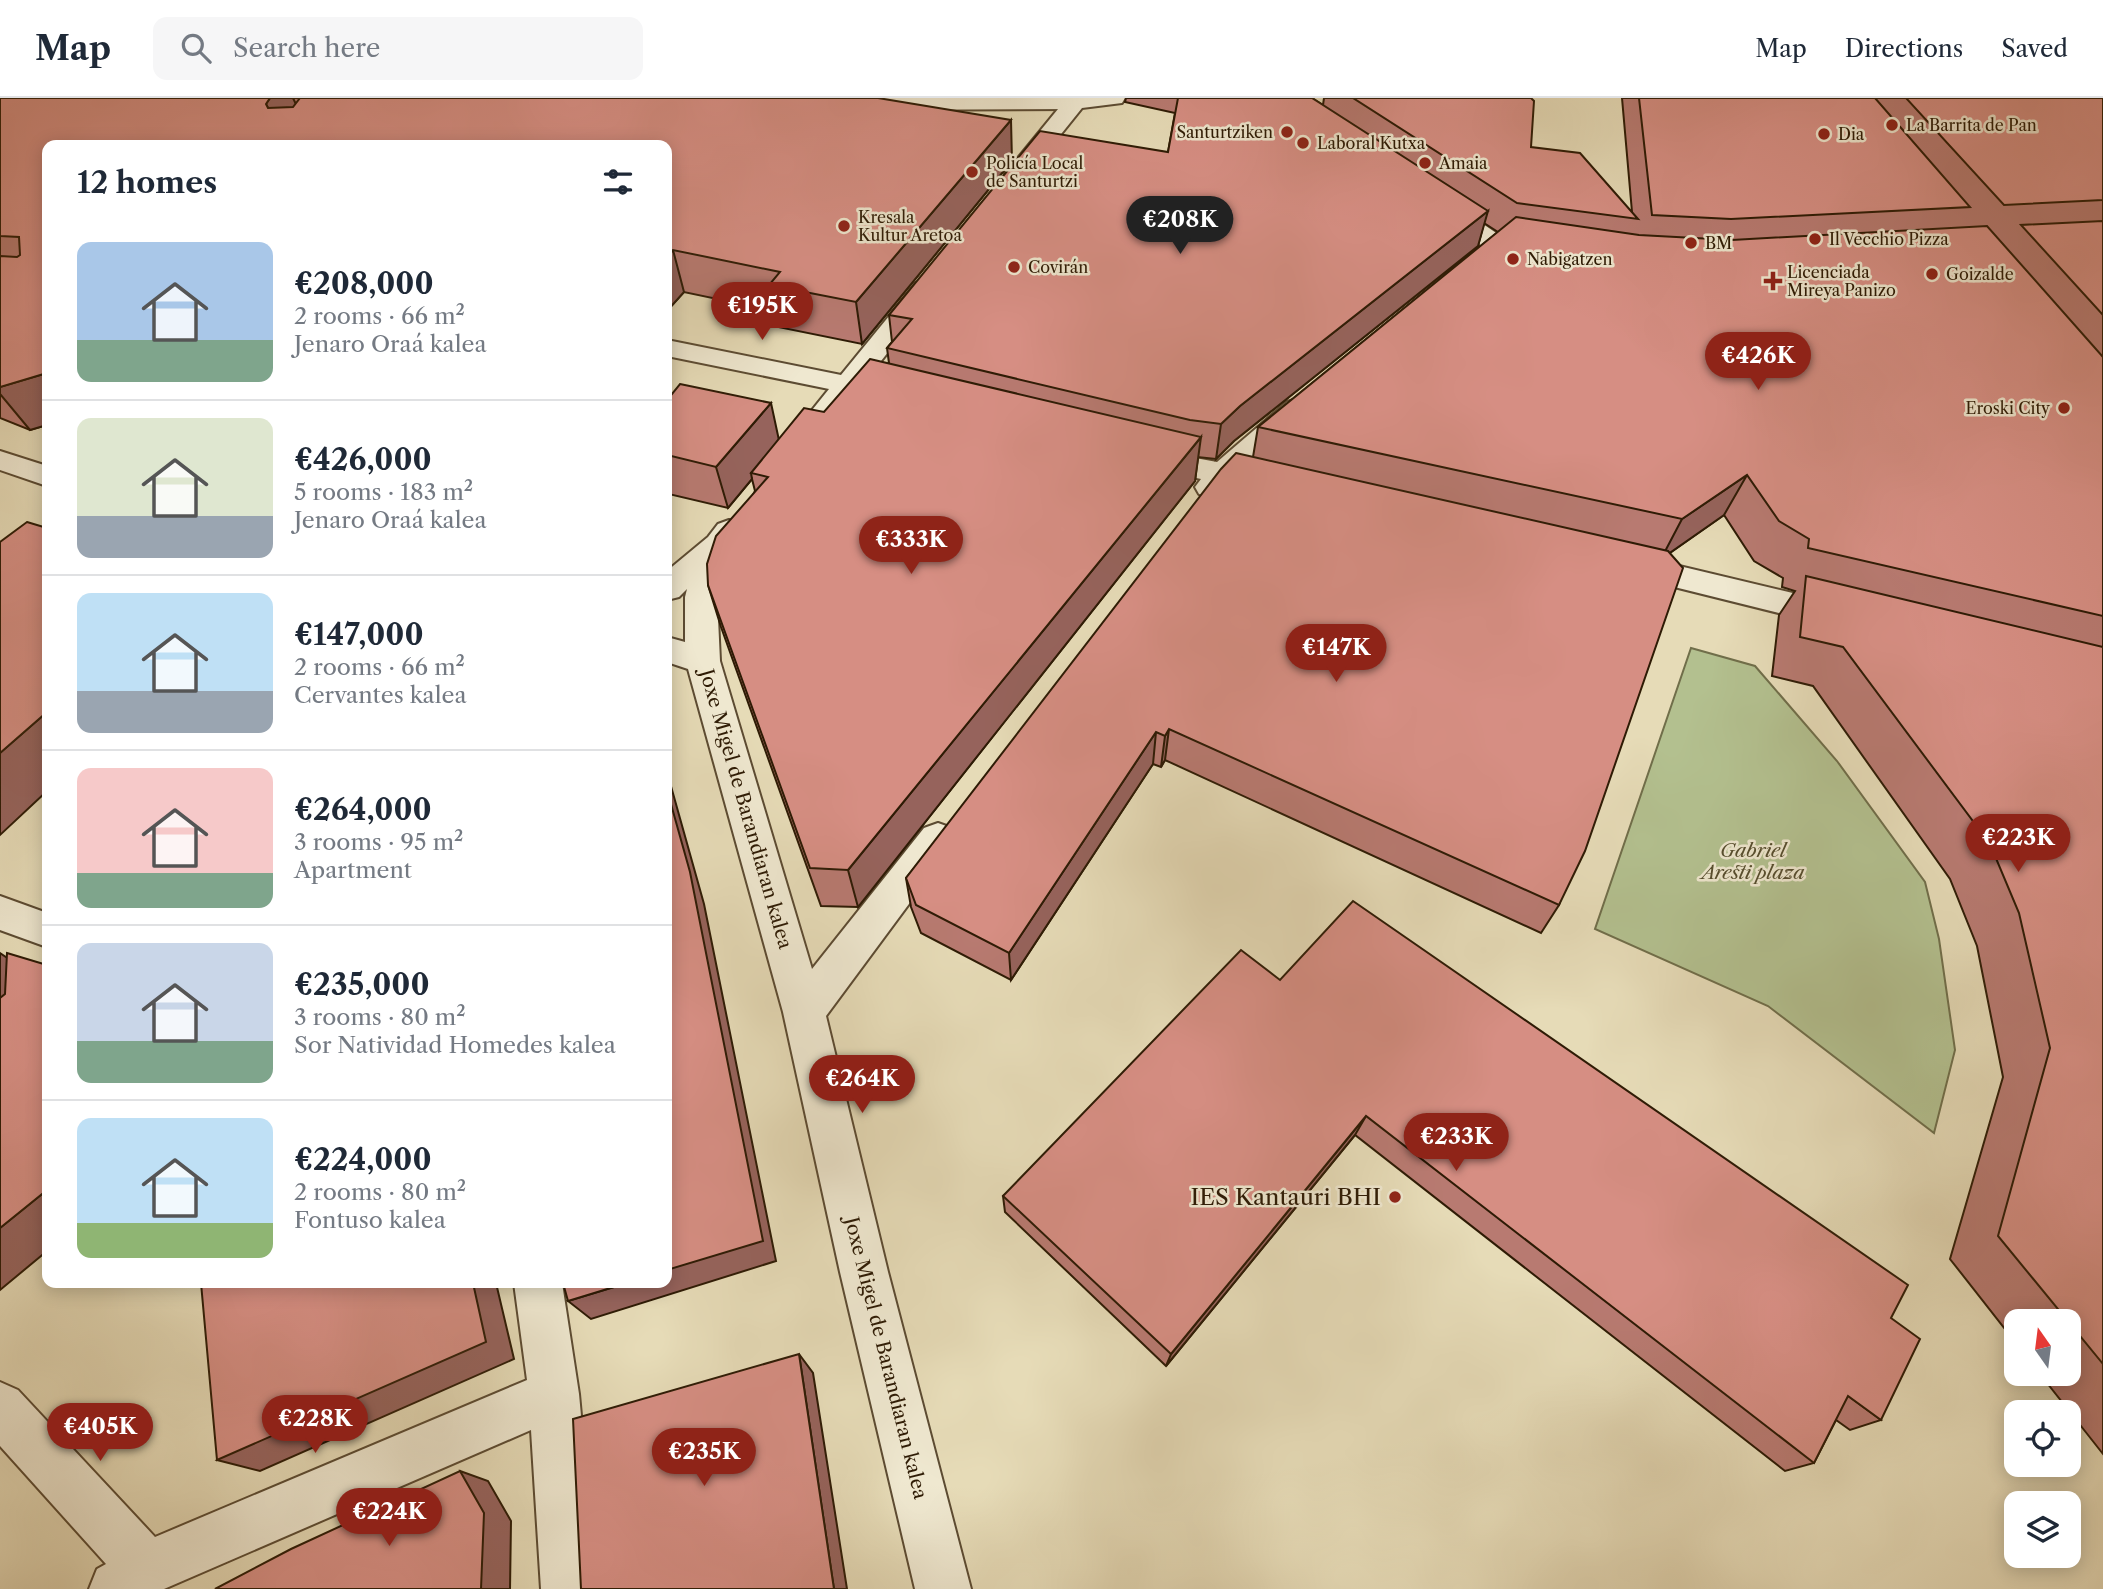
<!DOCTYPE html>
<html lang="en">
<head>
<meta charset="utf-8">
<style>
	body { margin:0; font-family:"Libre Caslon Text",serif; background:#f6f6f7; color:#1f2937; height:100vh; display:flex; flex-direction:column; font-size:26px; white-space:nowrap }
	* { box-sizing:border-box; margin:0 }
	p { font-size:23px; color:#747a83 }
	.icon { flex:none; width:38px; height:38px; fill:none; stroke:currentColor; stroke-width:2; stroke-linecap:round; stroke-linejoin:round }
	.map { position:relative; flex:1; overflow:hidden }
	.panel { position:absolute; left:42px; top:42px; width:630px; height:1148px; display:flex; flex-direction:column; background:#fff; border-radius:14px; box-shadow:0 4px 18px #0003 }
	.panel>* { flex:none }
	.needle { width:46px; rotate:346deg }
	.tools { position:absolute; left:2004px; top:1211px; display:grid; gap:14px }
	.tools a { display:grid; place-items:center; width:77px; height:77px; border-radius:14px; background:#fff; box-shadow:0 4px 18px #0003; font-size:35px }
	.price { position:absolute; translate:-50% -60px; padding:0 16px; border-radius:24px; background:#8f2418; color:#fff; font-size:23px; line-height:46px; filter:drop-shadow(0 2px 4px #0008) }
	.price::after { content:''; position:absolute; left:50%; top:42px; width:21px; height:16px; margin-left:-10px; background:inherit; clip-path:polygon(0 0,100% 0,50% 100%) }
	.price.selected { background:#222; color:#fff }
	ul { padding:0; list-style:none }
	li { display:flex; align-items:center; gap:21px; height:175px; padding:0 35px }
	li+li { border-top:2px solid #e0e1e3 }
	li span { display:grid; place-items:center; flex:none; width:196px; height:140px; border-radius:14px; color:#555 }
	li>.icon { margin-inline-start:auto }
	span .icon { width:84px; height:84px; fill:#fffc; stroke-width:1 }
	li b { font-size:30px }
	h2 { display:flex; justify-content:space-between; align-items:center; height:84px; padding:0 35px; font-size:30px }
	header { display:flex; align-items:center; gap:42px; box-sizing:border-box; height:98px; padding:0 35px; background:#fff; border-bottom:2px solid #e0e1e3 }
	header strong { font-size:33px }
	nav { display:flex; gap:38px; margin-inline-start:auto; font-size:24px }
	.search { width:490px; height:63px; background:#f6f6f7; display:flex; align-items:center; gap:18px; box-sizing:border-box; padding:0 24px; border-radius:14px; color:#747a83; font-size:26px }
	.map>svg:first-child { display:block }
	.green { fill:#b3c08f; stroke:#706e4a; stroke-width:2 }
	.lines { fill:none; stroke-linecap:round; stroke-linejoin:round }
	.minor-casing { stroke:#5c4b32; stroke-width:4 }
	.tertiary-casing { stroke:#5c4b32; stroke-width:4 }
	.minor { fill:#efe8d0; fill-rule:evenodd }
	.tertiary { fill:#efe8d0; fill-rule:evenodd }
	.wall { fill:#b87a71; stroke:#2e1b05; stroke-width:2 }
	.shaded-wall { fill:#96635c; stroke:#2e1b05; stroke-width:2 }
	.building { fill:#d68e83; stroke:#2e1b05; stroke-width:2 }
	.poi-dot { fill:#8f2418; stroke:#efe8d0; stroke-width:2.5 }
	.labels { text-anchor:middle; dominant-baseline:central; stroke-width:5; stroke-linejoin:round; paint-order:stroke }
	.far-poi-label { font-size:16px; fill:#2e1b05; stroke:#efe8d0; text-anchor:start }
	.street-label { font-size:19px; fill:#2e1b05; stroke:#efe8d0 }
	.park-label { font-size:19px; font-style:italic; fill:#564d2e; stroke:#efe8d0 }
	.near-poi-label { font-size:23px; fill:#2e1b05; stroke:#efe8d0; text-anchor:end }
</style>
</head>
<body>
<header>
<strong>Map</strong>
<div class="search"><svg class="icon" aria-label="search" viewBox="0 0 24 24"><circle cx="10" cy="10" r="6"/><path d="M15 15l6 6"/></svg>Search here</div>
<nav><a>Map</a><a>Directions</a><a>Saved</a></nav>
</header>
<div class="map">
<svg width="2103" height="1491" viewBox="0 0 2103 1491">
	<rect width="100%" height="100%" fill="#e6dbb7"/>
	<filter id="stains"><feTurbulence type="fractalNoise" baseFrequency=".00286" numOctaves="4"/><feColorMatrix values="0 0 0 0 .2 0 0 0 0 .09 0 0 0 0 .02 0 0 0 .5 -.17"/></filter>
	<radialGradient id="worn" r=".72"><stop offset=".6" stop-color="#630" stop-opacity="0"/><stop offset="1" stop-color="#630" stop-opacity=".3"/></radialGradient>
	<path class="green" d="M 1691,550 L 1755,568 L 1837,663 L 1925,784 L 1939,841 L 1955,952 L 1934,1035 L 1768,908 L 1595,831 Z"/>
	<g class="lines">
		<defs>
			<g id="minor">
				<path d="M 1067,0 L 1125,0 L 1122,5 L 1082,10 L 1025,81 L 1009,81 L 1005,76 L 1009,71 Z"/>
				<path d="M 1439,100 L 1448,102 L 1505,141 L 1550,148 L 1554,153 L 1550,158 L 1541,161 L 1489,153 L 1430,112 L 1427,107 L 1430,102 Z"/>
				<path d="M 925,183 L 934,185 L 938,191 L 866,282 L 878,285 L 882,291 L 878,297 L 868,299 L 854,297 C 840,315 827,345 801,338 L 796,332 L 829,291 L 667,258 L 667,242 L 841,277 L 916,185 Z"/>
				<path d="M 1297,301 L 1307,304 L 1311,310 L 1307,316 L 1245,370 L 1281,378 L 1285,385 L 1281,392 L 1270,395 L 1230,387 C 1220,397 1213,400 1199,396 L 1195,389 L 1201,381 L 1136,367 L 1132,360 L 1136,353 L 1147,351 L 1217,364 L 1287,304 Z"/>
				<path d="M 0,353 L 47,368 L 47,388 L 0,372 Z"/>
				<path d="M 729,422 L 740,426 L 745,433 L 735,447 L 717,499 L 720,563 L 812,871 L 924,730 L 938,725 L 952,730 L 957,741 L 826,918 L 888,1174 L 971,1491 L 915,1491 L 840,1174 L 783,914 L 688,571 L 667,564 L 667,539 L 685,544 L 685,499 L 687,491 L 679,499 L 667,502 L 667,473 L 708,439 L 718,426 Z"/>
				<path d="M 1629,456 L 1839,506 L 1851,510 L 1856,518 L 1851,526 L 1839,530 L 1618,475 L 1613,467 L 1618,459 Z"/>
				<path d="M 0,798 L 47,815 L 47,849 L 0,832 Z"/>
				<path d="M 514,1185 L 562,1185 L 579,1296 L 597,1491 L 541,1491 L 531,1332 L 164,1491 L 89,1491 L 97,1471 L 106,1466 L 0,1348 L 0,1284 L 18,1292 L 155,1439 L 527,1282 Z"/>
			</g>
			<path id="tertiary" d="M 847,0 L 1090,0 L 1083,9 L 1075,11 L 855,12 L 847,10 L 844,5 Z"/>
		</defs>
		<use href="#minor" class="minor-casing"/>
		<use href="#tertiary" class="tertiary-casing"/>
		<use href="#minor" class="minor"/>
		<use href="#tertiary" class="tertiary"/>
	</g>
	<g class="wall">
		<path d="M 0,0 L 878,0 L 1012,63 L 862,246 L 778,229 L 775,213 L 684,194 L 667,213 L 667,47 L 47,47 L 47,327 L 30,332 L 0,320 Z"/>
		<path d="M 1126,0 L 1312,0 L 1323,7 L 1324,0 L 1531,0 L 1531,49 L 1632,114 L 1622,0 L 2103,0 L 2103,1356 L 2040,1276 L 2068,1276 L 2068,1223 L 2016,1223 L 2016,1245 L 1950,1161 L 2003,979 L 1977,848 L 1950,781 L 1813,588 L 1772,578 L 1779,517 L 1795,493 L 1782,489 L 1783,480 L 1754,463 L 1724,417 L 1670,455 L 1559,807 L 1541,835 L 1165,662 L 1161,669 L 1153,666 L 1011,882 L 921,835 L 911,809 L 906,780 L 1253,359 L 1258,329 L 1498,134 L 1484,125 L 1478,148 L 1234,343 L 1216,361 L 1198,359 L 1195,383 L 858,809 L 821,808 L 721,529 L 708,487 L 755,393 L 752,381 L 728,410 L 669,396 L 667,398 L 667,302 L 779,341 L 824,314 L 889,265 L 887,250 L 892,244 L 889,217 L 1168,54 L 1175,15 L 1125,4 Z"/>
		<path d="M 1280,882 L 1881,1322 L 1850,1332 L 1836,1322 L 1814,1365 L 1785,1373 L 1355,1037 L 1166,1268 L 1005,1114 L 1003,1098 Z"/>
	</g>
	<g class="shaded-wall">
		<path d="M 270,0 L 293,0 L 303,21 L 286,46 L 266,6 Z"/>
		<path d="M 1011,22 L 1012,63 L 862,246 L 856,204 Z"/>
		<path d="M 1488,113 L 1478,148 L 1234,343 L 1216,361 L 1221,326 L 1240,308 Z"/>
		<path d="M 673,152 L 684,194 L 667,213 L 667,159 Z"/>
		<path d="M 47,275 L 47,327 L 30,332 L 0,296 L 0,289 Z"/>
		<path d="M 771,305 L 780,347 L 751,375 L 752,381 L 728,410 L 716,369 Z"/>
		<path d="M 1201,339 L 1195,383 L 858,809 L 848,772 Z"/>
		<path d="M 1747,377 L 1724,417 L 1661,461 L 1682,421 Z"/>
		<path d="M 47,614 L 47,693 L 0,737 L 0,655 Z"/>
		<path d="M 1169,631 L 1165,662 L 1161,669 L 1165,638 Z"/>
		<path d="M 1156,634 L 1153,666 L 1011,882 L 1009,855 Z"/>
		<path d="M 667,674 L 704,806 L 776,1163 L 591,1221 L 568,1203 L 627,1185 L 667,1185 Z"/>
		<path d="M 0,855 L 37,880 L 0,908 Z"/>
		<path d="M 1366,1018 L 1355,1037 L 1166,1268 L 1171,1256 Z"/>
		<path d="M 47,1092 L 47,1153 L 0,1192 L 0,1130 Z"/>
		<path d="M 473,1185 L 496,1185 L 514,1261 L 260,1373 L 217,1362 Z"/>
		<path d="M 799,1256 L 813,1275 L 847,1491 L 834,1491 Z"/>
		<path d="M 460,1373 L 488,1383 L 511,1423 L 510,1491 L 481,1491 Z"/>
	</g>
	<g class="building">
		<path d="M 0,0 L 270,0 L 266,6 L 268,10 L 293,9 L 300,0 L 878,0 L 1011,22 L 856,204 L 769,187 L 780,174 L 673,152 L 667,159 L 667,47 L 47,47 L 47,275 L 0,289 L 0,158 L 17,159 L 20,157 L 19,139 L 0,138 Z"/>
		<path d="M 1178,0 L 1312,0 L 1488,113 L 1240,308 L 1221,326 L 1190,322 L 887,250 L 912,221 L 889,217 L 1040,33 L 1168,54 Z"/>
		<path d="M 1353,0 L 1531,0 L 1534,3 L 1531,49 L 1580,55 L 1638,121 L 1517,105 Z"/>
		<path d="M 1639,0 L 1875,0 L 1970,109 L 1731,121 L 1652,117 Z"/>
		<path d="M 1906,0 L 2103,0 L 2103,102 L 2004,107 Z"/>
		<path d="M 1516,119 L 1639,137 L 1732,142 L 1987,128 L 2103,259 L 2103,518 L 1808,450 L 1809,441 L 1779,423 L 1747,377 L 1682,421 L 1258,329 Z"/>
		<path d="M 2103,123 L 2103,217 L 2021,127 Z"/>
		<path d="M 870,261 L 1201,339 L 848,772 L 810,770 L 708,487 L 707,466 L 716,438 L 768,379 L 751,375 L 804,310 L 824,314 Z"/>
		<path d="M 680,286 L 771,305 L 716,369 L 667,357 L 667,302 Z"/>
		<path d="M 1236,355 L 1668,453 L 1683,470 L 1585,753 L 1559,807 L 1169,631 L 1165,638 L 1156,634 L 1009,855 L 916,807 L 906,780 L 1221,371 Z"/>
		<path d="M 27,424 L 47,430 L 47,614 L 0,655 L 0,444 Z"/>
		<path d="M 1806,478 L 2103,549 L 2103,1266 L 1998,1138 L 2050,950 L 2019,815 L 1990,746 L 1843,549 L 1800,539 Z"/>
		<path d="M 667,692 L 690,774 L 763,1143 L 667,1172 Z"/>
		<path d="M 1353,803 L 1908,1187 L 1891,1220 L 1920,1241 L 1881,1322 L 1848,1298 L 1814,1365 L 1366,1018 L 1171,1256 L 1003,1098 L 1241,852 L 1280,882 Z"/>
		<path d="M 7,855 L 47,867 L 47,1092 L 0,1130 L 0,900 L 5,896 Z"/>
		<path d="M 201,1185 L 473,1185 L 486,1244 L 217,1362 Z"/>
		<path d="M 563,1185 L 627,1185 L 568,1203 Z"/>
		<path d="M 799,1256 L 834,1491 L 581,1491 L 573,1321 Z"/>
		<path d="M 460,1373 L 484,1415 L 481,1491 L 215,1491 L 291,1451 Z"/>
	</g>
	<g class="poi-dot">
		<circle cx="1892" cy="27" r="7"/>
		<circle cx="1287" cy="34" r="7"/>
		<circle cx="1824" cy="36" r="7"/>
		<circle cx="1303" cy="45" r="7"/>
		<circle cx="1425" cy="65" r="7"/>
		<circle cx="972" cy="74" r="7"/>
		<circle cx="844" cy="128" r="7"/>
		<circle cx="1815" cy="141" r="7"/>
		<circle cx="1691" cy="145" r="7"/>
		<circle cx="1513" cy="161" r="7"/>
		<circle cx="1014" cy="169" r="7"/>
		<circle cx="1932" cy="176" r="7"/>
		<path d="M1769.5 172.5h7v7h7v7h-7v7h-7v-7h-7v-7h7z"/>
		<circle cx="2064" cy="310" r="7"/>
		<circle cx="1395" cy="1099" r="7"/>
	</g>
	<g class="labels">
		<g class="far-poi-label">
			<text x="1906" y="27">La Barrita de Pan</text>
			<text x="1273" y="34" text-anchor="end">Santurtziken</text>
			<text x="1838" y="36">Dia</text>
			<text x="1317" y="45">Laboral Kutxa</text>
			<text x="986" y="65">Policía Local<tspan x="986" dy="18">de Santurtzi</tspan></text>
			<text x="1439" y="65">Amaia</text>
			<text x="858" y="119">Kresala<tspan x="858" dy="18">Kultur Aretoa</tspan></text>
			<text x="1829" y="141">Il Vecchio Pizza</text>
			<text x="1705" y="145">BM</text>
			<text x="1527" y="161">Nabigatzen</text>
			<text x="1028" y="169">Covirán</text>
			<text x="1787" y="174">Licenciada<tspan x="1787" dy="18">Mireya Panizo</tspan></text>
			<text x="1946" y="176">Goizalde</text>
			<text x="2050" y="310" text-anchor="end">Eroski City</text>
		</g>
		<g class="street-label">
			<text transform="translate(746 711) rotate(74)">Joxe Migel de Barandiaran kalea</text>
			<text transform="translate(886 1260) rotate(76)">Joxe Migel de Barandiaran kalea</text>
		</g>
		<g class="park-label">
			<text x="1753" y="752">Gabriel<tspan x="1753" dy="22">Aresti plaza</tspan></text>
		</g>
		<g class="near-poi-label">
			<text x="1381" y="1099">IES Kantauri BHI</text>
		</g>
	</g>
	<rect width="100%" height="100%" filter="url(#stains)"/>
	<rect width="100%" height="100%" fill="url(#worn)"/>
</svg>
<div class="tools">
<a><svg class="needle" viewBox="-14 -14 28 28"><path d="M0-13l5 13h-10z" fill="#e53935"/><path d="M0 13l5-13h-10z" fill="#747a83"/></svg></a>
<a><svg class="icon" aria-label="locate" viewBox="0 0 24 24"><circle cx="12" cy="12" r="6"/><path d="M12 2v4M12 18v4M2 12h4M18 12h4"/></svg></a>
<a><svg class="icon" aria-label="layers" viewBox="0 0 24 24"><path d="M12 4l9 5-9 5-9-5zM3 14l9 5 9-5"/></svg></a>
</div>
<b class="price selected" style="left:1180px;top:158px">€208K</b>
<b class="price" style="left:762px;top:244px">€195K</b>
<b class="price" style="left:1758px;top:294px">€426K</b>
<b class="price" style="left:911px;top:478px">€333K</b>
<b class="price" style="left:1336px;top:586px">€147K</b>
<b class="price" style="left:2018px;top:776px">€223K</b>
<b class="price" style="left:862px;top:1017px">€264K</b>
<b class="price" style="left:1456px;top:1075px">€233K</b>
<b class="price" style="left:315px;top:1357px">€228K</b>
<b class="price" style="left:100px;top:1365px">€405K</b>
<b class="price" style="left:704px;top:1390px">€235K</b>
<b class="price" style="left:389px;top:1450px">€224K</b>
<section class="panel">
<h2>12 homes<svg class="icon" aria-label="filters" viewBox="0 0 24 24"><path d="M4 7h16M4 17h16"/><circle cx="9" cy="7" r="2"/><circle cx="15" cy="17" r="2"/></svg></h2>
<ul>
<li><span style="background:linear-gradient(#a9c7e8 70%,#7fa58c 0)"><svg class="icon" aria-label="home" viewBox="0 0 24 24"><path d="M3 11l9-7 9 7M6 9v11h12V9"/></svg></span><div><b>€208,000</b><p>2 rooms · 66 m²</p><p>Jenaro Oraá kalea</p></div></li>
<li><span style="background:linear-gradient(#dfe7d0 70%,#9aa5b1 0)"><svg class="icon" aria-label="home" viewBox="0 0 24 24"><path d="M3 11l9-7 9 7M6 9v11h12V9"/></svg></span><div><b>€426,000</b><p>5 rooms · 183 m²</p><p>Jenaro Oraá kalea</p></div></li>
<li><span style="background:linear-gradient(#bfe0f5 70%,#9aa5b1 0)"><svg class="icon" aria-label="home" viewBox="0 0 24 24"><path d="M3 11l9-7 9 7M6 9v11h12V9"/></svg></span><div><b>€147,000</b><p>2 rooms · 66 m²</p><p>Cervantes kalea</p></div></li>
<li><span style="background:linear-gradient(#f6c9c9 75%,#7fa58c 0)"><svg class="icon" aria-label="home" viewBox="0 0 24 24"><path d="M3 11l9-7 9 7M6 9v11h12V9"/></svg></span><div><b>€264,000</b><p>3 rooms · 95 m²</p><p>Apartment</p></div></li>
<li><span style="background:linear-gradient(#c9d6e8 70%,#7fa58c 0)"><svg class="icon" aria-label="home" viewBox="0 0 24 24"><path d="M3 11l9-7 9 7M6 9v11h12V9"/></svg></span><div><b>€235,000</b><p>3 rooms · 80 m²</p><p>Sor Natividad Homedes kalea</p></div></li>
<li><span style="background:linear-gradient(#bfe0f5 75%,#8fb573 0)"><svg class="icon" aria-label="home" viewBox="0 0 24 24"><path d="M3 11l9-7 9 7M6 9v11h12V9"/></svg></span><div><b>€224,000</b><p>2 rooms · 80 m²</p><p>Fontuso kalea</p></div></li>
</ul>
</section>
</div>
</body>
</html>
